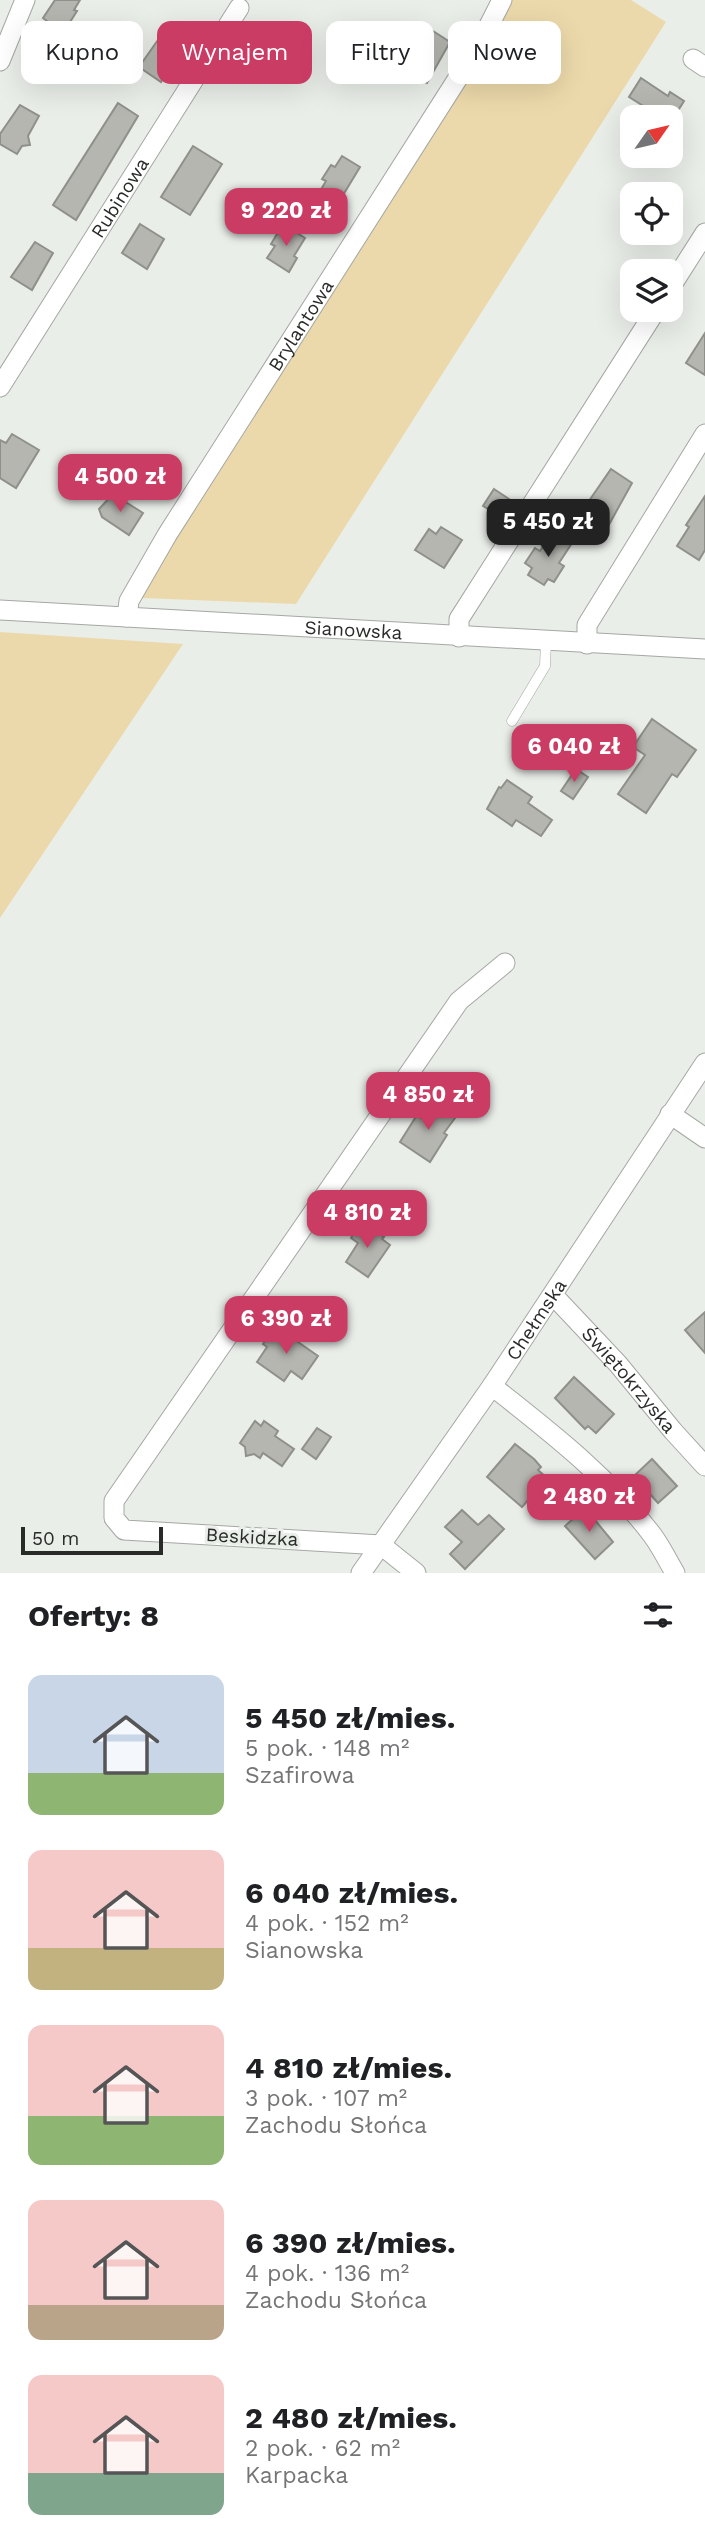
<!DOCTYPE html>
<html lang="pl">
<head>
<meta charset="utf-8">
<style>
	body { margin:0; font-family:"Work Sans",sans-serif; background:#f2f2f2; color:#202124; height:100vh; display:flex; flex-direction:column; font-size:26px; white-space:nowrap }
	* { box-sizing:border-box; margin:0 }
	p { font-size:23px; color:#757577 }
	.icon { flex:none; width:38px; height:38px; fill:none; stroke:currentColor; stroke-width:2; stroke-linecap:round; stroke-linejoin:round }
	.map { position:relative; height:1573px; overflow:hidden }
	.drawer { display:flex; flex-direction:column; background:#fff; flex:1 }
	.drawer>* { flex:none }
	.hud { position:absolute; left:21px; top:21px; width:663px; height:63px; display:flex; gap:14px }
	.needle { width:46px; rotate:56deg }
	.fabs { position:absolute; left:620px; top:105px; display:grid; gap:14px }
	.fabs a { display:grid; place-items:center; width:63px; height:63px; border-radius:14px; background:#fff; box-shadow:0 7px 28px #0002; font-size:35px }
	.scale { position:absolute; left:21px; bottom:18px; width:142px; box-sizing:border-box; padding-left:7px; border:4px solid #292b29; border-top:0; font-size:19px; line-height:24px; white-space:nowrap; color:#292b29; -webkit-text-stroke:5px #eaeee9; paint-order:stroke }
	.price { position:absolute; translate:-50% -60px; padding:0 16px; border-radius:14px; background:#cb3c65; color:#fff; font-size:23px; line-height:46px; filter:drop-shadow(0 2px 4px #0008) }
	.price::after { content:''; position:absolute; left:50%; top:42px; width:21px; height:16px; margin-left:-10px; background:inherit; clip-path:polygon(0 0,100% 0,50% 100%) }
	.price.on { background:#222; color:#fff }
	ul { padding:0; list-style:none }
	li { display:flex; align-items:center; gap:21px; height:175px; padding:0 28px }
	li span { display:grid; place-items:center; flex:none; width:196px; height:140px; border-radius:14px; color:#555 }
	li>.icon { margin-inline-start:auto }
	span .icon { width:84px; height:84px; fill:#fffc; stroke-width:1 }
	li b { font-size:30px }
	h2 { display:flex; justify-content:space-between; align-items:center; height:84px; padding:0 28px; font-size:30px }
	.tag { padding:0 24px; border-radius:14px; background:#fff; box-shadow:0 7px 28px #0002; font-size:24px; line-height:63px }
	.tag.on { background:#cb3c65; color:#fff }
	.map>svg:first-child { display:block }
	.green { fill:#ecd9ab }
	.building { fill:#b5b6b0; stroke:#8f908a; stroke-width:2 }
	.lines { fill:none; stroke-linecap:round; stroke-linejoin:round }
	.service-casing { stroke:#a4a8a3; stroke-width:11 }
	.minor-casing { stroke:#a4a8a3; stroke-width:21 }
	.service { stroke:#fff; stroke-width:10 }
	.minor { stroke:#fff; stroke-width:19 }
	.labels { text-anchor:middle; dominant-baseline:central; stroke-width:6; stroke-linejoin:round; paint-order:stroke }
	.street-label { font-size:19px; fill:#292b29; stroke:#eaeee9 }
</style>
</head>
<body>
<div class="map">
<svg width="705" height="1573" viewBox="0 0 705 1573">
	<rect width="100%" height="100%" fill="#eaeee9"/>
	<g class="green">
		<path d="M 510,0 L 631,0 L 666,22 L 296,604 L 142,598 L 138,589 Z"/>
		<path d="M 0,632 L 183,644 L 0,918 Z"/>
	</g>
	<g class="building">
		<path d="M 55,0 L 80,0 L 74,10 L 77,11 L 63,33 L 43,18 Z"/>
		<path d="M 430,29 L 450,42 L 427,83 L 421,80 L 412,81 L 409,72 L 404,68 Z"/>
		<path d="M 160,37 L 180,50 L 161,82 L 139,67 Z"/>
		<path d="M 641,78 L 668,96 L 670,92 L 684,101 L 674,117 L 661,117 L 629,97 Z"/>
		<path d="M 118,103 L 138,116 L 76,220 L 53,205 Z"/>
		<path d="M 20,105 L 39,116 L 28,136 L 30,145 L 22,146 L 17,154 L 0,144 L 0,134 Z"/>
		<path d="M 193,146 L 222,164 L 190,215 L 161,197 Z"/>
		<path d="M 342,156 L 360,167 L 337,205 L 319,193 L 326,181 L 322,179 L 331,165 L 335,167 Z"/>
		<path d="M 140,224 L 164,239 L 147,269 L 122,253 Z"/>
		<path d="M 283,224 L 305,238 L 294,256 L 297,258 L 289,272 L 267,258 L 275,246 L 271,244 Z"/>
		<path d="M 35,242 L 53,253 L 32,290 L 11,277 Z"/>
		<path d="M 705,333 L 705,375 L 686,363 Z"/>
		<path d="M 12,434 L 39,450 L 16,488 L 0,478 L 0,440 L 6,443 Z"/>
		<path d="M 611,469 L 632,483 L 606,530 L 580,514 Z"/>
		<path d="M 494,489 L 512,501 L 502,517 L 483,506 Z"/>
		<path d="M 113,494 L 143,513 L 129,535 L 102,517 L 99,509 Z"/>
		<path d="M 705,496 L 705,550 L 699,560 L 677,546 L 689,527 L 686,525 Z"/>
		<path d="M 441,527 L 462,540 L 444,568 L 415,550 L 429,529 L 436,534 Z"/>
		<path d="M 553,531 L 572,543 L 559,563 L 564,566 L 554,582 L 548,579 L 544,585 L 528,575 L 532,568 L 525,563 L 535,548 L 540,551 Z"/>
		<path d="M 652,719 L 696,750 L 677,777 L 672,774 L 646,813 L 618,794 L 645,755 L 633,747 Z"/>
		<path d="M 576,769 L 588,777 L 573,799 L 561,791 Z"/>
		<path d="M 507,780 L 532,797 L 528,803 L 552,820 L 541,836 L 516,820 L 512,826 L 487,809 L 499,787 L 501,788 Z"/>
		<path d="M 432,1102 L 455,1118 L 444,1133 L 447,1135 L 430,1162 L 400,1142 L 417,1115 L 421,1118 Z"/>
		<path d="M 361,1222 L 384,1237 L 382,1239 L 390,1245 L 368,1277 L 346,1262 L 358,1243 L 351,1238 Z"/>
		<path d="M 705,1312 L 705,1353 L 685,1330 Z"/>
		<path d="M 275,1326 L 318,1356 L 302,1379 L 291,1371 L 284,1381 L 257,1362 L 267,1347 L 263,1344 Z"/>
		<path d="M 574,1377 L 614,1414 L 596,1433 L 588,1426 L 585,1429 L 555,1398 Z"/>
		<path d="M 255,1421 L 261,1426 L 264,1421 L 278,1431 L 275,1436 L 294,1449 L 282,1466 L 263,1453 L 260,1458 L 254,1454 L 246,1456 L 245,1447 L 240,1443 Z"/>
		<path d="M 317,1428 L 331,1437 L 316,1459 L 302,1449 Z"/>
		<path d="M 515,1444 L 534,1459 L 541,1467 L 538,1470 L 547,1478 L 522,1507 L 487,1477 Z"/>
		<path d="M 652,1459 L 677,1486 L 658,1503 L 634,1476 Z"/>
		<path d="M 585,1508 L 613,1542 L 595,1559 L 565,1526 Z"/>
		<path d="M 462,1510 L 478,1525 L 489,1515 L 504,1529 L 465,1569 L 450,1554 L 462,1542 L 445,1527 Z"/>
	</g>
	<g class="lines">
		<defs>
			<path id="service" d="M 512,721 L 545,666 L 546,642"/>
			<g id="minor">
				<path d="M 693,59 L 705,67"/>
				<path d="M 0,61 L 25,0"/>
				<path d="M 670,288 L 705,233"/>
				<path id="s1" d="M 0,387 L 239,8"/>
				<path id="s2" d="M 0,610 L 705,649"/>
				<path id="s3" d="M 127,617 L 129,601 L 167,535 L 479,45 L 502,0"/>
				<path d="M 459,637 L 459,619 L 656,310"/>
				<path d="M 587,644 L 587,625 L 705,434"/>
				<path d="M 670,1114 L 705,1138"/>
				<path id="s4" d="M 553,1295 L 618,1364 L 673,1431 L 705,1466"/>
				<path d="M 492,1386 C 549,1431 609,1477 653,1536 C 661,1547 668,1561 675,1573"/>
				<path id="s5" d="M 361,1573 L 492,1386 L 705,1063"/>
				<path d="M 416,1573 L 381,1545 L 124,1530 L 114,1518 L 114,1501 L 459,1001 L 505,963"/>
			</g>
		</defs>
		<use href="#service" class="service-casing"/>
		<use href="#minor" class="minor-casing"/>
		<use href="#service" class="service"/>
		<use href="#minor" class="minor"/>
	</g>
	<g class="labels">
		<g class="street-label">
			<text stroke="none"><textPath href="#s1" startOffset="224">Rubinowa</textPath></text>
			<text stroke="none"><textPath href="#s3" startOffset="341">Brylantowa</textPath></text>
			<text stroke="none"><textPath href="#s2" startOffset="354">Sianowska</textPath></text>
			<text stroke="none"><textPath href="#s5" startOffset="308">Chełmska</textPath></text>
			<text stroke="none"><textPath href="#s4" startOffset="114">Świętokrzyska</textPath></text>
			<text transform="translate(252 1537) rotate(3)">Beskidzka</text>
		</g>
	</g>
</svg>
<div class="fabs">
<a><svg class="needle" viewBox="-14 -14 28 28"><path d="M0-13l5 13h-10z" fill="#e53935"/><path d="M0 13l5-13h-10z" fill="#757577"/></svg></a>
<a><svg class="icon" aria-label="locate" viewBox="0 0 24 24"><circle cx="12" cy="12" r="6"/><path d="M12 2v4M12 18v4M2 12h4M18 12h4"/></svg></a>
<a><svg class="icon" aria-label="layers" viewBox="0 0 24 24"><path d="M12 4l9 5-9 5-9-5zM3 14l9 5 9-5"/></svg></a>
</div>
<div class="scale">50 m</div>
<b class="price" style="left:286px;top:248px">9 220 zł</b>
<b class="price" style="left:120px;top:514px">4 500 zł</b>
<b class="price on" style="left:548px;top:559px">5 450 zł</b>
<b class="price" style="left:574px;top:784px">6 040 zł</b>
<b class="price" style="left:428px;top:1132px">4 850 zł</b>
<b class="price" style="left:367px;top:1250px">4 810 zł</b>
<b class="price" style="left:286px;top:1356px">6 390 zł</b>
<b class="price" style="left:589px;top:1534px">2 480 zł</b>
<div class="hud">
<a class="tag">Kupno</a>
<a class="tag on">Wynajem</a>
<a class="tag">Filtry</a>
<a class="tag">Nowe</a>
</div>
</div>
<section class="drawer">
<h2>Oferty: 8<svg class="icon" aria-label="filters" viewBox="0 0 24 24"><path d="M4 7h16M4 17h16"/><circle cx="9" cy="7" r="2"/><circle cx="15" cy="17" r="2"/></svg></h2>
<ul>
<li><span style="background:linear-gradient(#c9d6e8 70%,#8fb573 0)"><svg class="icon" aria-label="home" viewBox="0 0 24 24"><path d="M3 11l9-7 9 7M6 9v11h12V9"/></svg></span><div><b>5 450 zł/mies.</b><p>5 pok. · 148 m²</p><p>Szafirowa</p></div></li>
<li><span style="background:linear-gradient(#f6c9c9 70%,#c2b280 0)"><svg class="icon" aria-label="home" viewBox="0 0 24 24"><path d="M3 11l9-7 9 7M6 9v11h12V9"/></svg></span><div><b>6 040 zł/mies.</b><p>4 pok. · 152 m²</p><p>Sianowska</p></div></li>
<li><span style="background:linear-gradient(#f6c9c9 65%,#8fb573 0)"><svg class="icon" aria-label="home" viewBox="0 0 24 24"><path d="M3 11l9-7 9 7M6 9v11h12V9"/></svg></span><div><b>4 810 zł/mies.</b><p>3 pok. · 107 m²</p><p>Zachodu Słońca</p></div></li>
<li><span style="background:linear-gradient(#f6c9c9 75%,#b9a48a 0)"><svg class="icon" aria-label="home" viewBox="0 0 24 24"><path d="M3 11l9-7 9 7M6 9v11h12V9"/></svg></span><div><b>6 390 zł/mies.</b><p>4 pok. · 136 m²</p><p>Zachodu Słońca</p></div></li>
<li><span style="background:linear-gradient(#f6c9c9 70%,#7fa58c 0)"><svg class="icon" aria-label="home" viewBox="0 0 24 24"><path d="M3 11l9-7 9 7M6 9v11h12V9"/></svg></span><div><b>2 480 zł/mies.</b><p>2 pok. · 62 m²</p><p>Karpacka</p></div></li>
</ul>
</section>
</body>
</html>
